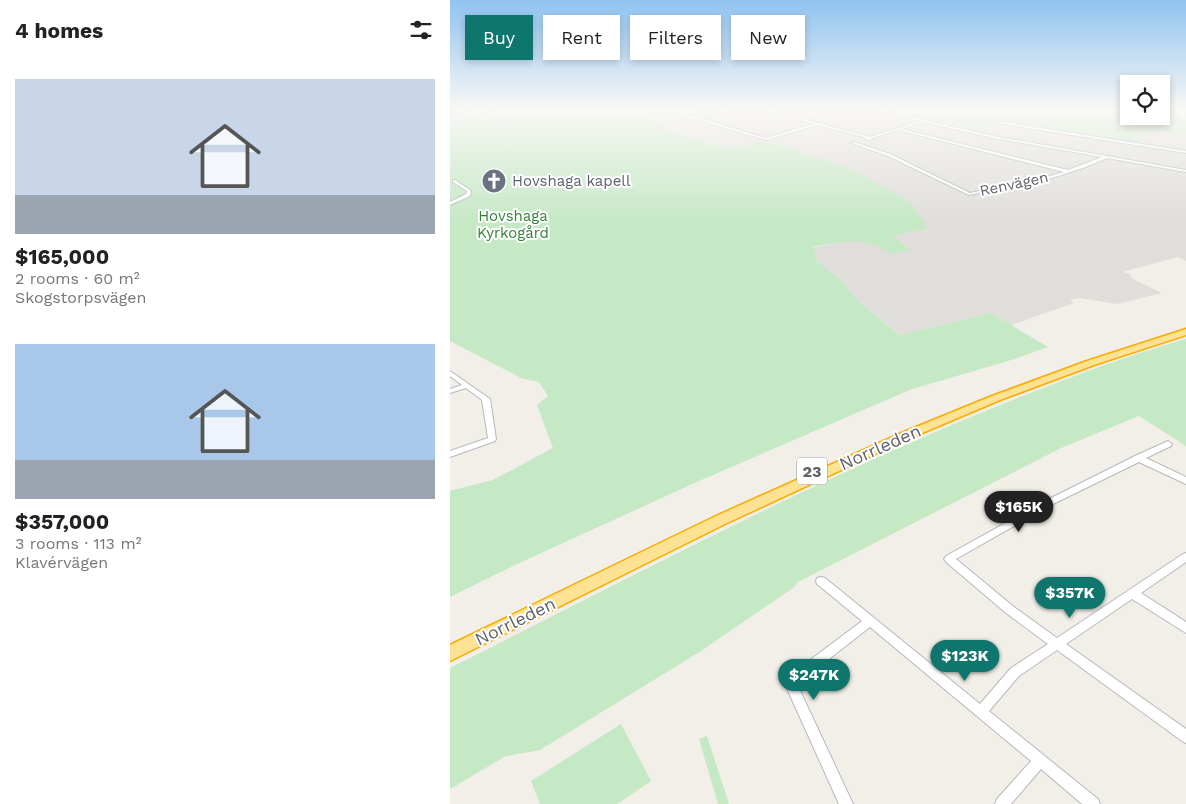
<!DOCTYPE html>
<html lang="en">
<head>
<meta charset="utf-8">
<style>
	body { margin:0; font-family:"Work Sans",sans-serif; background:#f2f2f2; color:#222; height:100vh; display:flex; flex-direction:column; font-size:19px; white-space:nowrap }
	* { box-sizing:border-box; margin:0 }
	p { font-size:16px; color:#767676 }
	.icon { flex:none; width:28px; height:28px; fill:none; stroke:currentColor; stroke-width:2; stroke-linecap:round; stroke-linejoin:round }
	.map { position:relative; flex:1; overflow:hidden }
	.panel { display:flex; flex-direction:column; background:#fff; width:450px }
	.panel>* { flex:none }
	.top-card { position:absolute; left:15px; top:15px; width:475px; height:45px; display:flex; gap:10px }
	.buttons { position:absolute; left:670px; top:75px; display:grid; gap:10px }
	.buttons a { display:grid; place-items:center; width:50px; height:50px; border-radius:0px; background:#fff; box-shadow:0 2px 8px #0003; font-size:25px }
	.price { position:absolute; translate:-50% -42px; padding:0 11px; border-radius:18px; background:#0f766e; color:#fff; font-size:16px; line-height:32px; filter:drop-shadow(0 1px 2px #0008) }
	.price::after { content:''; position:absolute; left:50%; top:30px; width:15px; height:11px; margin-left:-8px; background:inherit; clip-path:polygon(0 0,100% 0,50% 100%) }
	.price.on { background:#222; color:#fff }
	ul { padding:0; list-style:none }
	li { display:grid; align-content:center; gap:10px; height:265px; padding:0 15px }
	li span { display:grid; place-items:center; height:155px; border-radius:0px; color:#555 }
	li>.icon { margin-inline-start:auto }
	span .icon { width:90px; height:90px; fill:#fffc; stroke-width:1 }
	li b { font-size:21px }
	h2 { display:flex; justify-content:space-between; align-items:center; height:60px; padding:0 15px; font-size:21px }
	.pill { padding:0 18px; border-radius:0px; background:#fff; box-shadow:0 2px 8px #0003; font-size:18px; line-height:45px }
	.pill.on { background:#0f766e; color:#fff }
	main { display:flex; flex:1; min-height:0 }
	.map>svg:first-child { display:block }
	.industrial { fill:#e0deda }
	.green { fill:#c5e8c5 }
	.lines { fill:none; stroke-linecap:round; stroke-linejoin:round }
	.minor-casing { stroke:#b5b8bc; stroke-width:2 }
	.highway-casing { stroke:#f9ab00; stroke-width:3 }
	.minor { fill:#fff; fill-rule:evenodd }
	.highway { fill:#fde293; fill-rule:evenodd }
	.labels { text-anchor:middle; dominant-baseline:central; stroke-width:4; stroke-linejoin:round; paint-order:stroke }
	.far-worship-label { font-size:15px; fill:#5b616d; stroke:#fff; text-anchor:start }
	.far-street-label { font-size:15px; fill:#5f6368; stroke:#fff }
	.far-park-label { font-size:15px; fill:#348238; stroke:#fff }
	.shield { fill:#fff; stroke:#8f9295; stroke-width:1 }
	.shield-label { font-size:16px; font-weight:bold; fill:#5f6368 }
	.street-label { font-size:18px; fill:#5f6368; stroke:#fff }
</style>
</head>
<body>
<main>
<section class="panel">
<h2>4 homes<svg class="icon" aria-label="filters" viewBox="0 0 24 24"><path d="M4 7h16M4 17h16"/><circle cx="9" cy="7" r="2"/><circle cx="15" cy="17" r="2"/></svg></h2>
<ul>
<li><span style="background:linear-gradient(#c9d6e8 75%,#9aa5b1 0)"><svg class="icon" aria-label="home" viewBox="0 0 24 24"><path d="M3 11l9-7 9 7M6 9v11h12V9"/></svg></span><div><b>$165,000</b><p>2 rooms · 60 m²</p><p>Skogstorpsvägen</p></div></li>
<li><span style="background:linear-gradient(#a9c7e8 75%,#9aa5b1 0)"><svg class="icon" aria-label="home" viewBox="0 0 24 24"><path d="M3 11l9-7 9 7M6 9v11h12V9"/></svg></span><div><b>$357,000</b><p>3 rooms · 113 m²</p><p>Klavérvägen</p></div></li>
</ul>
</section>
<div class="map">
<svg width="736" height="804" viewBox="0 0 736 804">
	<rect width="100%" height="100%" fill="#f1efe8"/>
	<path class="industrial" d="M 251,109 L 431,109 L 529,132 L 547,122 L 701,131 L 736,136 L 736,261 L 728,257 L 672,272 L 680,274 L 681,278 L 712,293 L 667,304 L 631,298 L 620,300 L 624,303 L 561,325 L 541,313 L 451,335 L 408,301 L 391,280 L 368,262 L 363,248 L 397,240 L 429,245 L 441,254 L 460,250 L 441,236 L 398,167 L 313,140 L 291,146 L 277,147 L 254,143 L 211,129 L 216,125 L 201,120 L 228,114 L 244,115 L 238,112 Z"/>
	<g class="green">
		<path d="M 59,109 L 251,109 L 239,112 L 245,115 L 237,117 L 227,114 L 202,120 L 217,125 L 212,129 L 254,143 L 277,147 L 291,146 L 313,140 L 398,167 L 460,202 L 478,228 L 442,236 L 461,250 L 441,254 C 415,236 392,241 363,247 L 368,262 L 391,280 L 408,301 L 450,335 L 541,313 L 598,347 L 555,362 L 462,389 L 249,481 L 67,564 L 0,597 L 0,491 L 43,480 L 103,448 L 87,405 L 98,396 L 89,382 L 71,378 L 0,341 L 0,120 Z"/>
		<path d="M 431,109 L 679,109 L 679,116 L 711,116 L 711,109 L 715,109 L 716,113 L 736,120 L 736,136 L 701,131 L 688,144 L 547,122 L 529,132 Z"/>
		<path d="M 736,339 L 736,446 L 689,416 L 611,448 L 348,582 L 343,588 L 251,651 L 90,750 L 56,756 L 0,789 L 0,668 C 174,581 346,489 526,415 C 595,387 665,359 736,339 Z"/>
		<path d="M 171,724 L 201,781 L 167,804 L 90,804 L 81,781 Z"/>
		<path d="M 257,736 L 279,804 L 268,804 L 249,739 Z"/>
	</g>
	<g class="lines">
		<defs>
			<g id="minor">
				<path d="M 43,109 L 56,109 L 0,116 L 0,114 Z"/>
				<path d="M 228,109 L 231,109 C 244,125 268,109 284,109 L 250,118 L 316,138 L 364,124 L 311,109 L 317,109 L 420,137 L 470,121 L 421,109 L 428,109 L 543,136 L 736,170 L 736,172 L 657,158 L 633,168 L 602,178 L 519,195 L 438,156 L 401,143 L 404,142 L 440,154 L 520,193 L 600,176 L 614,172 L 448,130 L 417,140 L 415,139 L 416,138 L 368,125 L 316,140 L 245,119 L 231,114 ZM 474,122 L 543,138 L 652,157 L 618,170 L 451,129 Z"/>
				<path d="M 547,121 L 736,151 L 736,153 L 546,123 Z"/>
				<path d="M 3,180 L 5,180 L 21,191 L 20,196 L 0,205 L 0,202 L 16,194 L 17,191 L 3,182 Z"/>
				<path d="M 0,371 L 40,399 L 46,439 L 45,441 L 0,457 L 0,451 L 38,438 L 32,400 L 16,388 L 0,393 L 0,389 L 12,385 L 0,376 Z"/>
				<path d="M 718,441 L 722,444 L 721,446 L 696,458 L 736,477 L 736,484 L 689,462 L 601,505 L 506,559 L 564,607 L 607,638 L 733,554 L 736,553 L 736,562 L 691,593 L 736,622 L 736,633 L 682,599 L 616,644 L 736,729 L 736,743 L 732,741 L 607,650 L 569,676 L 539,711 L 648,799 L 650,804 L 632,804 L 591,769 L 561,804 L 545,804 L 547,799 L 581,761 L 420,627 L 347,684 L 403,804 L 389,804 L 334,682 L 336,678 L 412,621 L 367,584 L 366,581 L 367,578 L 371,577 L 375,578 L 530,704 L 561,668 L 598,644 L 556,613 L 496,562 L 494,559 L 496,556 L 595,501 L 685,456 Z"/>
			</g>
			<path id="highway" d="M 736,329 L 736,335 L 644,365 L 550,400 L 458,439 L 275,524 L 0,661 L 0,645 L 266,516 L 449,434 L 542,396 L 637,361 Z"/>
		</defs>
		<use href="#minor" class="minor-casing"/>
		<use href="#highway" class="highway-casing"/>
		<use href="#minor" class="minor"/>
		<use href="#highway" class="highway"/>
	</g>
	<linearGradient id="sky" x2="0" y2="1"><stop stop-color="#8fc3f1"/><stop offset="0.49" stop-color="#f9f8f5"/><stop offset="1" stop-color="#f9f8f5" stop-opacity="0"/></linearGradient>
	<rect width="736" height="222" fill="url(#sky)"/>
	<defs>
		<symbol id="church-disc" viewBox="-11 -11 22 22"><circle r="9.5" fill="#6b7280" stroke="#fff"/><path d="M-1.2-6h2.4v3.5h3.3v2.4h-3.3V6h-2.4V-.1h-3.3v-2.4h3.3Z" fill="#fff"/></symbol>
	</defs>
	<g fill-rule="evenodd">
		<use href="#church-disc" x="30" y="167" width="28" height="28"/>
	</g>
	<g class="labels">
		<g class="far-worship-label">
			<text x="62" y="181">Hovshaga kapell</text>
		</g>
		<g class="far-street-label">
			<text transform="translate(564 184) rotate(-12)">Renvägen</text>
		</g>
		<g class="far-park-label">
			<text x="63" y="216">Hovshaga<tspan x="63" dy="17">Kyrkogård</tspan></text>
		</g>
		<rect class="shield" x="347" y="457.5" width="30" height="27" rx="4"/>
		<g class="shield-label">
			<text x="362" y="471">23</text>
		</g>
		<g class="street-label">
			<text transform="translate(430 447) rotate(-24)">Norrleden</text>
			<text transform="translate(65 621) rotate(-26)">Norrleden</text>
		</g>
	</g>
</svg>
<div class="buttons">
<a><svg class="icon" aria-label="locate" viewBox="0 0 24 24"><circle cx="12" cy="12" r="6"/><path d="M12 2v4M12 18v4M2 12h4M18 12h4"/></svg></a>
</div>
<b class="price on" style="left:569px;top:533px">$165K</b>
<b class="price" style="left:620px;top:619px">$357K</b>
<b class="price" style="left:515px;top:682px">$123K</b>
<b class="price" style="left:364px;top:701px">$247K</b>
<div class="top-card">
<a class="pill on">Buy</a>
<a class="pill">Rent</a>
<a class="pill">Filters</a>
<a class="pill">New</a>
</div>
</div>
</main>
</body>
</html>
